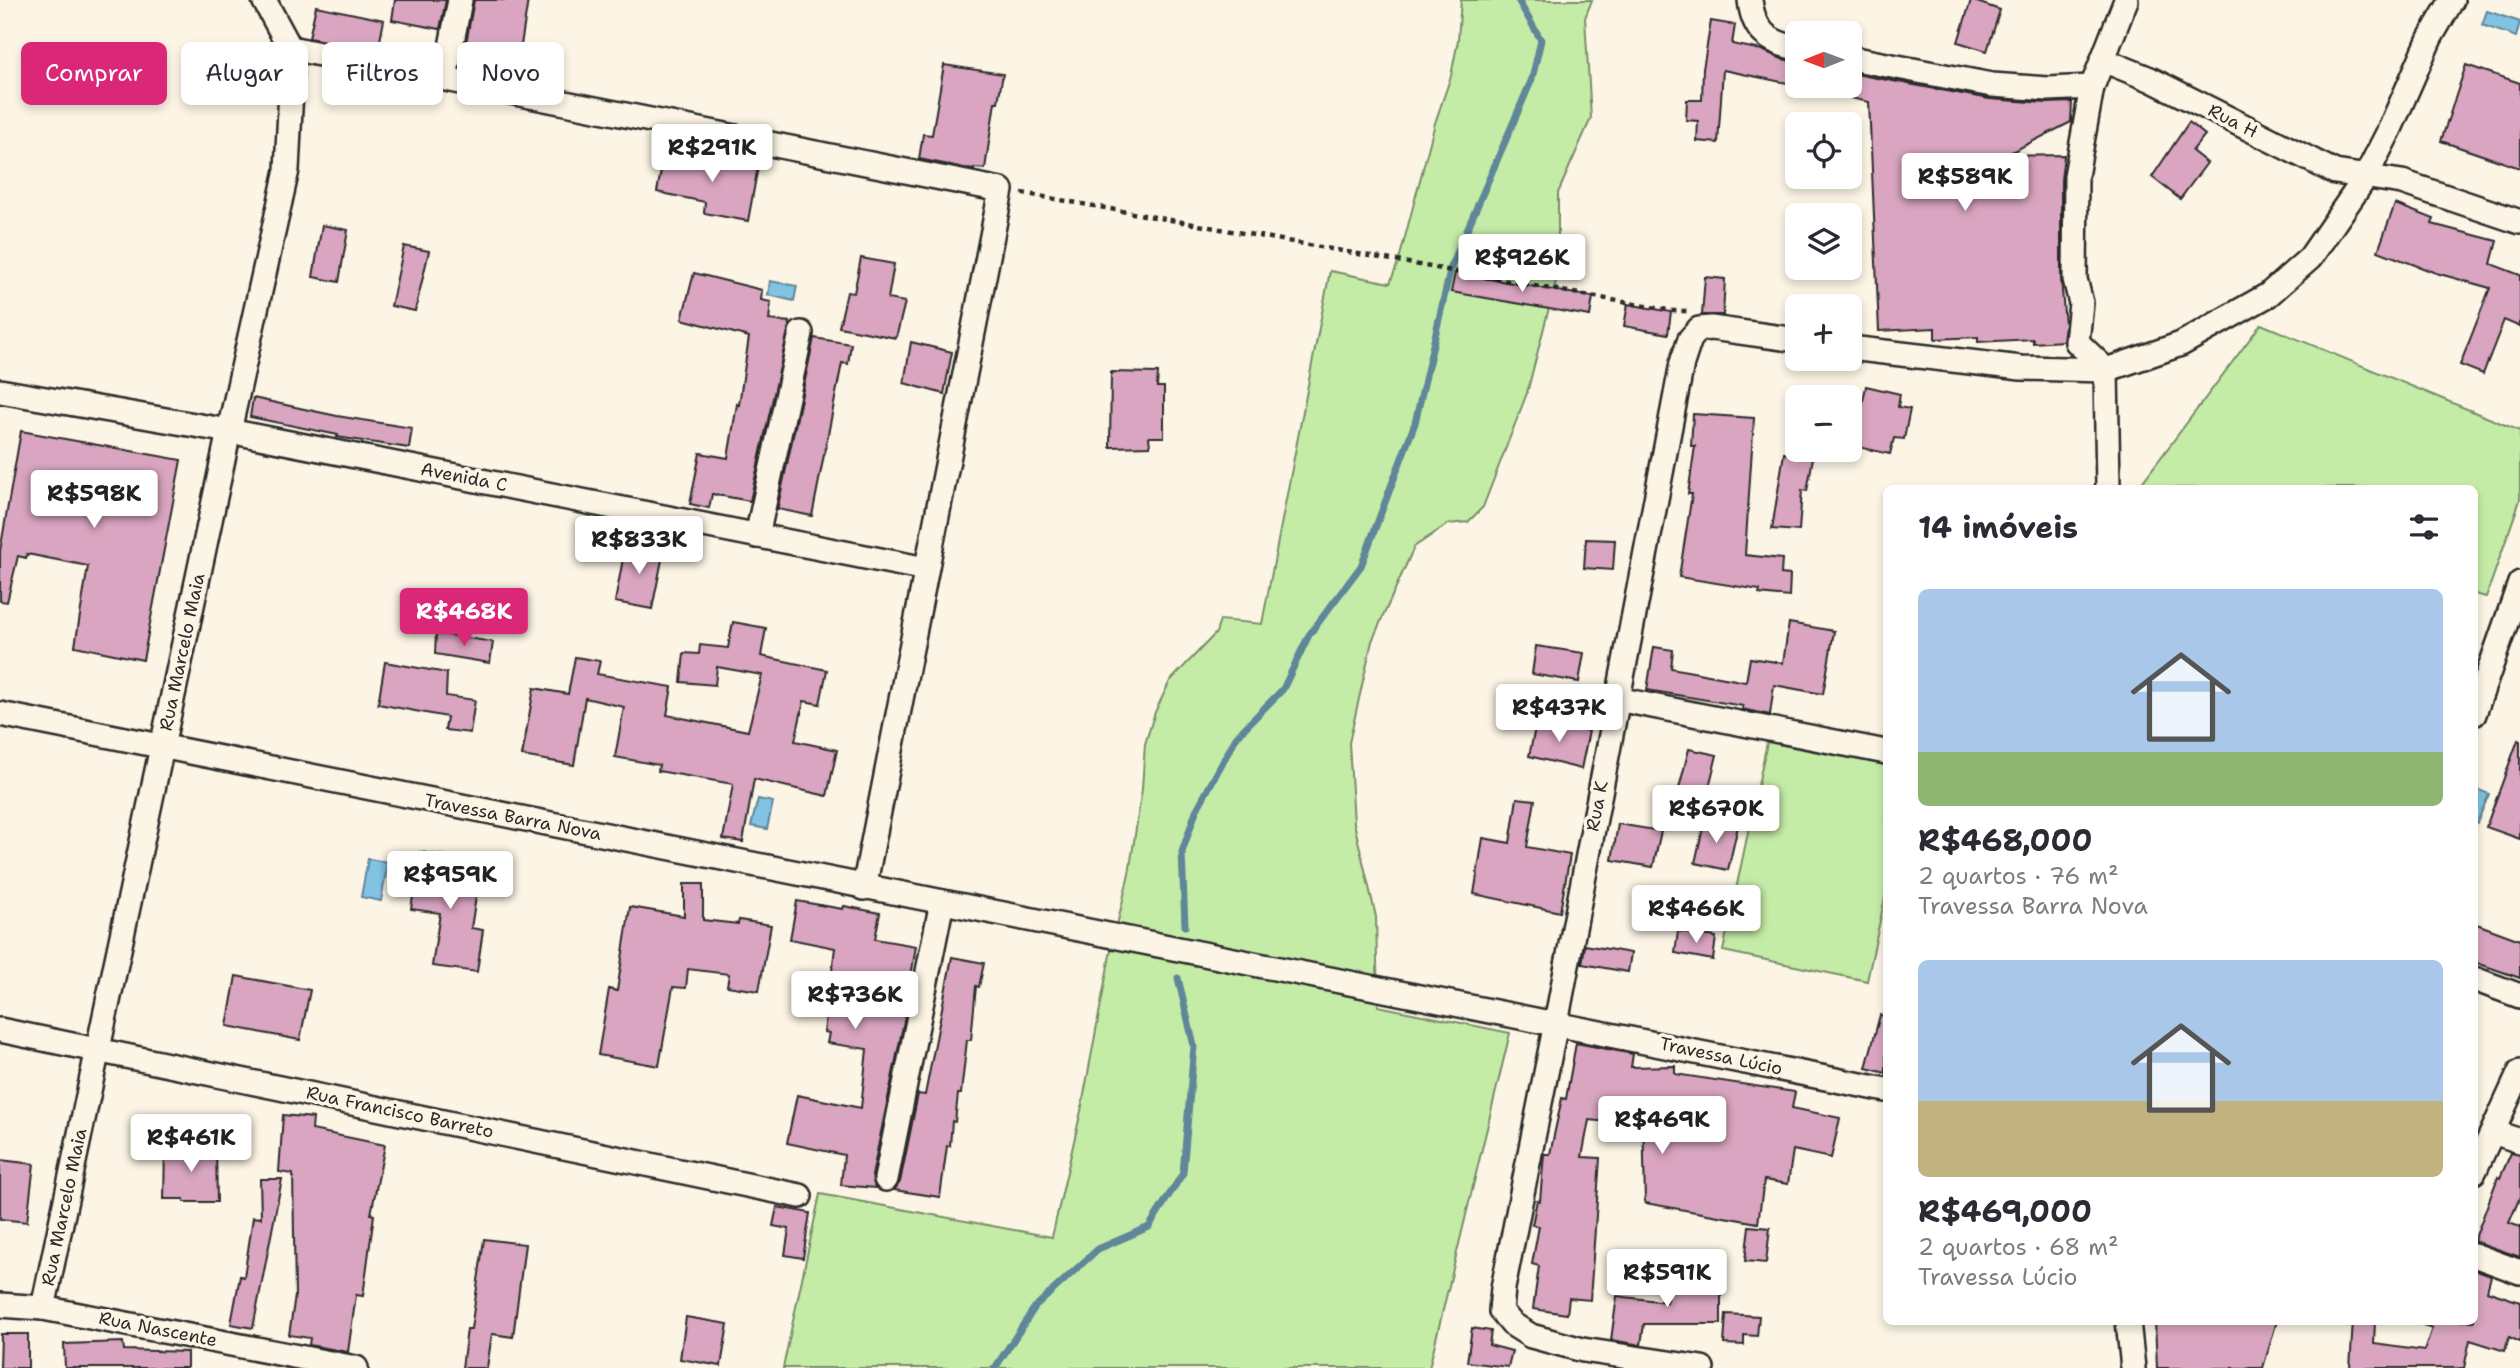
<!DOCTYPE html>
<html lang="pt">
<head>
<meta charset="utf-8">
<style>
	body { margin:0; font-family:"Shantell Sans",sans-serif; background:#f7f7f7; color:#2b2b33; height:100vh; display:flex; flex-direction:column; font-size:26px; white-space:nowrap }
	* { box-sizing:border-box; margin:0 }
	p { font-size:23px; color:#7c7c81 }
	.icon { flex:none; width:38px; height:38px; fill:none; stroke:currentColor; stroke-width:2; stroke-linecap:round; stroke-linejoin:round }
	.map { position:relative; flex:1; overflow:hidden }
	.sheet { position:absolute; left:1883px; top:485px; width:595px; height:840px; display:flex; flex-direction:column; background:#fff; border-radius:10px; box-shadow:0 4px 10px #0003 }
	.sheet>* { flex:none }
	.hud { position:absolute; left:21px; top:42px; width:665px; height:63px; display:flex; gap:14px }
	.needle { width:46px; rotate:269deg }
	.buttons { position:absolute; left:1785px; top:21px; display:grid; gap:14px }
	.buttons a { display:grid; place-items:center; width:77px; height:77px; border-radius:10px; background:#fff; box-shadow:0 4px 10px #0003; font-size:35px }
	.price { position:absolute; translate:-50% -60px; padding:0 16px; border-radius:7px; background:#fff; color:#222; font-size:23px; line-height:46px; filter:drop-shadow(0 2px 4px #0008) }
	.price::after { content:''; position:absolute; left:50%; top:42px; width:21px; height:16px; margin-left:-10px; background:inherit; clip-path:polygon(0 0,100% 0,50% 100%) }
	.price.current { background:#db2777; color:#fff }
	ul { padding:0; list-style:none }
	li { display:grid; align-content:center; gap:14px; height:371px; padding:0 35px }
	li span { display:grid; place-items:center; height:217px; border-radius:10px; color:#555 }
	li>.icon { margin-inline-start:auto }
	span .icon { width:126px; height:126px; fill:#fffc; stroke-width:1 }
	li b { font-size:30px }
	h2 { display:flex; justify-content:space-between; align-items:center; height:84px; padding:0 35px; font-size:30px }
	.tag { padding:0 24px; border-radius:10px; background:#fff; box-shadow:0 4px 10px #0003; font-size:24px; line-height:63px }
	.tag.current { background:#db2777; color:#fff }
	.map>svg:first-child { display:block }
	.green { fill:#c5eca7; stroke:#788c69; stroke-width:2 }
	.water { fill:#82c2e2; stroke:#5f8699; stroke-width:2 }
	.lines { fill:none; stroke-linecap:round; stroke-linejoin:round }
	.stream { stroke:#5f8699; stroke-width:7 }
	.building { fill:#d9a5c0; stroke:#2b2b2b; stroke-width:2 }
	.minor-casing { stroke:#2b2b2b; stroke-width:28 }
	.path { stroke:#2b2b2b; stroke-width:4.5; stroke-dasharray:5 5; stroke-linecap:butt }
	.minor { stroke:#fcf5e5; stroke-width:23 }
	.labels { text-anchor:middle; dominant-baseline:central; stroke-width:7; stroke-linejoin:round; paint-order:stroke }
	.street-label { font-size:18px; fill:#2b2b2b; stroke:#fcf5e5 }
</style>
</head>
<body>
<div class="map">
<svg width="2520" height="1368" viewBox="0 0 2520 1368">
	<rect width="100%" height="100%" fill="#fcf5e5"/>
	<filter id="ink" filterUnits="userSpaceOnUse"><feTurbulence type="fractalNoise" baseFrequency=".0143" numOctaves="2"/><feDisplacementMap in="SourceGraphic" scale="14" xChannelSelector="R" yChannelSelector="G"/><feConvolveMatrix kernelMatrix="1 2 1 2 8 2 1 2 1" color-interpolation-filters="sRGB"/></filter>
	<g filter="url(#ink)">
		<g class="green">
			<path d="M 1461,0 L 1592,0 L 1585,18 L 1591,118 L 1558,193 L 1558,273 L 1527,393 L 1483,507 L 1468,522 L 1448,524 L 1414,547 L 1372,641 L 1349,743 L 1354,823 L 1376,917 L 1378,1006 L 1510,1033 L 1429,1368 L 783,1368 L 820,1194 L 1052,1237 L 1081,1111 L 1110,955 L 1129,874 L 1142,789 L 1145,744 L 1155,712 L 1170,681 L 1216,633 L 1220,620 L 1262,624 L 1330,271 L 1390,283 L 1399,260 L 1435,123 L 1451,76 L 1458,40 Z"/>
			<path d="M 2261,324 L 2520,431 L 2520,500 L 2486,597 L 2475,594 L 2474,488 L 2138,488 Z"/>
			<path d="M 1769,733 L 1886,753 L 1886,893 L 1867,981 L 1723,951 Z"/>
		</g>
		<g class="water">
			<path d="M 2487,11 L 2520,22 L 2516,37 L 2482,25 Z"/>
			<path d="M 770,281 L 797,286 L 794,301 L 768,295 Z"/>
			<path d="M 2474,788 L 2489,794 L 2477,823 L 2475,822 Z"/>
			<path d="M 758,799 L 773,802 L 767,829 L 751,826 Z"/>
			<path d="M 368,859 L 388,862 L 381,901 L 361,897 Z"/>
		</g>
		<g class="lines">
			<g class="stream">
				<path d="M 1185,926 L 1182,852 L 1196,811 L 1237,736 L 1283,689 L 1309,635 L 1361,566 L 1415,423 L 1451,267 L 1532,79 L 1541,40 L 1518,0"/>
				<path d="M 995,1368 L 1035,1307 L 1098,1249 L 1149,1227 L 1183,1173 L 1194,1046 L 1178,978"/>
			</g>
		</g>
		<g class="building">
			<path d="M 395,0 L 446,0 L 440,29 L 392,20 Z"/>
			<path d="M 474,0 L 528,0 L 520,52 L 466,43 Z"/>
			<path d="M 1971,0 L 2000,10 L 1987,51 L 1958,42 Z"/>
			<path d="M 316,6 L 384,20 L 378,51 L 309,38 Z"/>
			<path d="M 1711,21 L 1735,25 L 1732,44 L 1762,50 L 1782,59 L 1797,62 L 1797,85 L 1723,70 L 1718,143 L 1697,141 L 1698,121 L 1686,120 L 1687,100 L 1702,100 L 1703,69 Z"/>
			<path d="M 944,65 L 1003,74 L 998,102 L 995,102 L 985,169 L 974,168 L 974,170 L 919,159 L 923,134 L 932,135 Z"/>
			<path d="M 2466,65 L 2520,83 L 2520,168 L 2441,141 Z"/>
			<path d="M 1850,73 L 1989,99 L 2047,103 L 2072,102 L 2071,122 L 2004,156 L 2064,155 L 2061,180 L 2061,279 L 2065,324 L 2063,341 L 2033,343 L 2033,339 L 1978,342 L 1978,337 L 1935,339 L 1935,328 L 1879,331 L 1869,102 L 1850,98 Z"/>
			<path d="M 2189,122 L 2205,135 L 2192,151 L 2207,163 L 2180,199 L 2152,177 Z"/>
			<path d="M 714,153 L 759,161 L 748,221 L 704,213 L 705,202 L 657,192 L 664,155 L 712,165 Z"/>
			<path d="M 2395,204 L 2434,219 L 2432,224 L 2497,241 L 2491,264 L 2520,275 L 2520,327 L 2504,320 L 2483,374 L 2460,365 L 2490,288 L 2436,273 L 2378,251 Z"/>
			<path d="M 322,225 L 348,230 L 339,282 L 313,277 Z"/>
			<path d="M 404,246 L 429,251 L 415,311 L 391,306 Z"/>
			<path d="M 861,258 L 894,264 L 888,299 L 905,302 L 896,338 L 839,327 L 847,292 L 854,293 Z"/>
			<path d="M 694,273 L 762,290 L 761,300 L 771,302 L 769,320 L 790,322 L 750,501 L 712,494 L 709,508 L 690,504 L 700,453 L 728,458 L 737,404 L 739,405 L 749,337 L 682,319 Z"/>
			<path d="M 1455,273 L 1593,297 L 1590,316 L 1451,292 Z"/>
			<path d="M 1705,277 L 1725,279 L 1723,315 L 1702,315 Z"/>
			<path d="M 1628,304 L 1671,312 L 1668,334 L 1624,326 Z"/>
			<path d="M 814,338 L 851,344 L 848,364 L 842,363 L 812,516 L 778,509 L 778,506 Z"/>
			<path d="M 911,342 L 952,352 L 944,394 L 904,383 Z"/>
			<path d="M 1111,372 L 1158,373 L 1157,387 L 1164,387 L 1164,437 L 1149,437 L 1150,446 L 1110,447 Z"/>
			<path d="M 1866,386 L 1900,394 L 1898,407 L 1910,409 L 1904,439 L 1894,438 L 1890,454 L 1854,446 Z"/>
			<path d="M 253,398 L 337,416 L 412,428 L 409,448 L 337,437 L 338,435 L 250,417 Z"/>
			<path d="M 1693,414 L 1754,418 L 1745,555 L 1782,559 L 1781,574 L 1790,575 L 1789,597 L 1759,594 L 1760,590 L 1679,577 L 1692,494 L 1688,494 L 1695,446 L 1691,446 Z"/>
			<path d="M 21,431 L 181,460 L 143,660 L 75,646 L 88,566 L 27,554 L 26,558 L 18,556 L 7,602 L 0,601 L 0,551 Z"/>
			<path d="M 1784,453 L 1813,458 L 1807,491 L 1802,490 L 1799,531 L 1772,529 Z"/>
			<path d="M 1586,539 L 1615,540 L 1613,570 L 1584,568 Z"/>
			<path d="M 626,542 L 664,550 L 652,609 L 615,602 Z"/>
			<path d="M 733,622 L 766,628 L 761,656 L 827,670 L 820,704 L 804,701 L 795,741 L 837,750 L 827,796 L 754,779 L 743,842 L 723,839 L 733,784 L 658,771 L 659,765 L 615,757 L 624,707 L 585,698 L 574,765 L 522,756 L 534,688 L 568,694 L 575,657 L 600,661 L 597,674 L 672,687 L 667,715 L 748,731 L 762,675 L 717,667 L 715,685 L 681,682 L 684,653 L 699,654 L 700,645 L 728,648 Z"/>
			<path d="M 1789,623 L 1834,631 L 1823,694 L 1774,685 L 1770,715 L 1742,709 L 1743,706 L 1647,690 L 1654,647 L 1673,650 L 1671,668 L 1746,682 L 1750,658 L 1783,663 Z"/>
			<path d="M 436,633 L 493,642 L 490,663 L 435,654 Z"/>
			<path d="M 1536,646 L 1584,653 L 1579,682 L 1532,674 Z"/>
			<path d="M 385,662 L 447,673 L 446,696 L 475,700 L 470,733 L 445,730 L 447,717 L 378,704 Z"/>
			<path d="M 1537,719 L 1589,731 L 1581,769 L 1529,756 Z"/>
			<path d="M 2518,740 L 2520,741 L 2520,839 L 2486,827 Z"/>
			<path d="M 1689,749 L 1717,755 L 1702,815 L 1674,808 Z"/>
			<path d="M 1517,798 L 1535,800 L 1527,847 L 1570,855 L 1560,912 L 1474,894 L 1483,838 L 1510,843 Z"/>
			<path d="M 1705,819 L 1738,826 L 1728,870 L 1695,863 Z"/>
			<path d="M 1618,824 L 1661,831 L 1653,867 L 1612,860 Z"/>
			<path d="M 420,852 L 446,856 L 445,867 L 480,872 L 471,928 L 483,930 L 477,972 L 432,966 L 440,913 L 411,909 Z"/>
			<path d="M 684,884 L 703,884 L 703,920 L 738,924 L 739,920 L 771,925 L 759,991 L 727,986 L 729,974 L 688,969 L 686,988 L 673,987 L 659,1066 L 598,1055 L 609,989 L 617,991 L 630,907 L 684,916 Z"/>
			<path d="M 797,901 L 843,909 L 844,906 L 880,913 L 875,939 L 916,946 L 910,982 L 912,982 L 872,1176 L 875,1188 L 841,1185 L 844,1155 L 787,1143 L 797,1095 L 861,1108 L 867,1049 L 827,1043 L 829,1033 L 824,1032 L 835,948 L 790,939 Z"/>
			<path d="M 2474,923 L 2520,940 L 2520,978 L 2474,962 Z"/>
			<path d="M 1678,931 L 1716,937 L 1713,960 L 1675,953 Z"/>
			<path d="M 1585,945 L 1631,953 L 1628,972 L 1582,964 Z"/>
			<path d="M 952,957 L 984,963 L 979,987 L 976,986 L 971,1040 L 967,1040 L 961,1094 L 958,1094 L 955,1122 L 952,1121 L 950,1146 L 947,1146 L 940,1197 L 894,1190 L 900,1182 L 918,1094 L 925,1095 Z"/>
			<path d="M 236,976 L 310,990 L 300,1040 L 227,1026 Z"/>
			<path d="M 1880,1015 L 1886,1016 L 1886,1073 L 1866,1068 Z"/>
			<path d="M 1576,1043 L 1633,1054 L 1631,1067 L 1675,1066 L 1675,1074 L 1795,1092 L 1792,1108 L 1840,1118 L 1831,1158 L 1793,1150 L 1788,1184 L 1764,1180 L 1758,1223 L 1645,1203 L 1643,1114 L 1608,1112 L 1608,1122 L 1589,1120 L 1582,1157 L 1600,1158 L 1590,1300 L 1569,1298 L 1567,1314 L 1533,1309 L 1539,1266 L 1532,1264 L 1539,1226 L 1532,1225 L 1537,1200 L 1540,1201 L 1544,1154 L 1550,1154 L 1562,1098 L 1566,1099 Z"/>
			<path d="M 283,1115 L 313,1118 L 312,1130 L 385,1145 L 371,1214 L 374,1215 L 363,1296 L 356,1295 L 348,1352 L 309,1345 L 310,1338 L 289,1335 L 295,1296 L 293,1174 L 279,1172 Z"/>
			<path d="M 165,1147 L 216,1148 L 217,1202 L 184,1202 L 184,1199 L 164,1199 Z"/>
			<path d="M 2511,1153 L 2520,1155 L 2520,1197 L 2509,1223 L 2520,1227 L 2520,1257 L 2474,1241 L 2498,1177 L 2500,1178 Z"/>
			<path d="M 0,1160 L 34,1164 L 27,1222 L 0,1219 Z"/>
			<path d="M 260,1179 L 282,1179 L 253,1328 L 231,1324 L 240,1276 L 244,1277 L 253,1217 L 261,1218 Z"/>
			<path d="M 777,1207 L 810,1213 L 803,1258 L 785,1255 L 789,1229 L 773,1226 Z"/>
			<path d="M 1749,1226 L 1770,1228 L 1766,1263 L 1745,1261 Z"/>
			<path d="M 484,1239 L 525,1244 L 513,1337 L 492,1334 L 487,1368 L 462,1368 L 467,1329 L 471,1329 Z"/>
			<path d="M 1691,1265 L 1692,1291 L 1721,1291 L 1721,1324 L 1644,1324 L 1641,1345 L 1611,1340 L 1617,1296 L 1667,1302 L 1667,1290 L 1671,1290 L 1670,1267 Z"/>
			<path d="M 2474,1270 L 2491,1276 L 2487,1291 L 2520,1302 L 2520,1342 L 2509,1337 L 2505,1351 L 2470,1340 L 2464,1368 L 2350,1368 L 2353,1321 L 2375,1321 L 2374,1344 L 2424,1351 L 2432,1328 L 2423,1325 L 2423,1321 L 2474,1321 Z"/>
			<path d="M 1726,1314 L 1759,1316 L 1757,1336 L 1744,1335 L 1744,1345 L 1724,1344 Z"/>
			<path d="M 686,1317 L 728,1324 L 721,1366 L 680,1359 Z"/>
			<path d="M 2277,1321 L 2263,1368 L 2157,1368 L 2155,1322 Z"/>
			<path d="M 1472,1328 L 1491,1331 L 1489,1345 L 1512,1351 L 1508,1367 L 1467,1362 Z"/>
			<path d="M 1,1334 L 28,1334 L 28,1368 L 0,1368 Z"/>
			<path d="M 123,1342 L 124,1350 L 187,1352 L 187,1368 L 65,1368 L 64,1344 Z"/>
		</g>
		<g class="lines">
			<defs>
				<g id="minor">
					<path d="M 1750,0 C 1753,30 1768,43 1797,48"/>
					<path d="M 290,48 L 1001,190 L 864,888"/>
					<path d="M 1850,58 L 1992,85 L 2048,89 L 2092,87"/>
					<path d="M 2103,60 L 2150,79 L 2335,172 L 2402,182 L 2520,222"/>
					<path d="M 445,78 L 460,0"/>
					<path d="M 1850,348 L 2021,368 L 2106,370 L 2181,344 L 2268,295 L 2310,258 L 2365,178 L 2389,131 L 2430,38 L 2452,0"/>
					<path d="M 2106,370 L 2077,342 L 2081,303 L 2075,279 L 2076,176 L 2092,87 L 2126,0"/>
					<path d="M 2106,370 L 2108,488"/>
					<path d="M 0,391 L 229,431 L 926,569"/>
					<path d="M 757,536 L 801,333"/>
					<path d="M 1617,699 L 1886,752"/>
					<path d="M 0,714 L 1886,1090"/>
					<path d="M 2474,714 L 2520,583"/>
					<path d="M 2474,979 L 2520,996"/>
					<path d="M 0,1030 L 800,1196"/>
					<path d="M 2493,1132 L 2520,1141"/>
					<path d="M 2474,1172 L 2520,1072"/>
					<path d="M 886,1179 L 942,902"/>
					<path d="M 2474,1255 L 2520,1272"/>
					<path d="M 0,1305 L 43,1308 L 356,1368"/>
					<path d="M 43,1308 L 229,431 L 287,170 L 291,89 L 290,48 L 264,0"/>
					<path d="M 2128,1321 L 2133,1368"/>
					<path d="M 1702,1368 L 1583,1350 L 1531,1336 L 1512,1324 L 1501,1311 L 1503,1288 L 1556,1023 L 1682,363 L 1690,339 L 1699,329 L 1711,328 L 1797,340"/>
				</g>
			</defs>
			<use href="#minor" class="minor-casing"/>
			<path class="path" d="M 1022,193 L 1673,311 L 1688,311"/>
			<use href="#minor" class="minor"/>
		</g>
	</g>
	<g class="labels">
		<g class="street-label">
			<text transform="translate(2233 121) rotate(27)">Rua H</text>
			<text transform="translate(464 477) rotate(11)">Avenida C</text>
			<text transform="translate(182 652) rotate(-78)">Rua Marcelo Maia</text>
			<text transform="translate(1597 806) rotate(-79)">Rua K</text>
			<text transform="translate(513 817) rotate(11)">Travessa Barra Nova</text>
			<text transform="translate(1721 1056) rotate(12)">Travessa Lúcio</text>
			<text transform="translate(400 1112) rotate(12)">Rua Francisco Barreto</text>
			<text transform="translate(64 1207) rotate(-78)">Rua Marcelo Maia</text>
			<text transform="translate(158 1329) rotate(11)">Rua Nascente</text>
		</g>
	</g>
</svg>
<div class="buttons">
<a><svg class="needle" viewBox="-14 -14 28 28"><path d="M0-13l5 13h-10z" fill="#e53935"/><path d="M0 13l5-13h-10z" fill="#7c7c81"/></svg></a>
<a><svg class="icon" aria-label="locate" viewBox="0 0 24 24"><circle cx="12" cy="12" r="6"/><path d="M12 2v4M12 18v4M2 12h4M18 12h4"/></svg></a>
<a><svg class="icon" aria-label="layers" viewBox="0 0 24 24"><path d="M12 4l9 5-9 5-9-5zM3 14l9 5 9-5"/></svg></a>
<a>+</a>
<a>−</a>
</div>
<b class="price" style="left:712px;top:184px">R$291K</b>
<b class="price" style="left:1965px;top:213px">R$589K</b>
<b class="price" style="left:1522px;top:294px">R$926K</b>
<b class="price" style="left:94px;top:530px">R$598K</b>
<b class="price" style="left:639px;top:576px">R$833K</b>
<b class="price current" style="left:464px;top:648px">R$468K</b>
<b class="price" style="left:1559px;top:744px">R$437K</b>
<b class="price" style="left:1716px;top:845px">R$670K</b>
<b class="price" style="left:450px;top:911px">R$959K</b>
<b class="price" style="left:1696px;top:945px">R$466K</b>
<b class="price" style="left:855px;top:1031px">R$736K</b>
<b class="price" style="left:1662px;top:1156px">R$469K</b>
<b class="price" style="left:191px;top:1174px">R$461K</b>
<b class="price" style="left:1667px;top:1309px">R$591K</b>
<div class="hud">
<a class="tag current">Comprar</a>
<a class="tag">Alugar</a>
<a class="tag">Filtros</a>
<a class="tag">Novo</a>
</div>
<section class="sheet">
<h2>14 imóveis<svg class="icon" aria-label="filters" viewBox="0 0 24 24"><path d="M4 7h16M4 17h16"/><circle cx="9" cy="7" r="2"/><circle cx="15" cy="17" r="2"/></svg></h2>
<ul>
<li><span style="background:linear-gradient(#a9c7e8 75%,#8fb573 0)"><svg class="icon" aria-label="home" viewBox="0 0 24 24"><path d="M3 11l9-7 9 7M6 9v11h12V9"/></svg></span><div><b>R$468,000</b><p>2 quartos · 76 m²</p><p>Travessa Barra Nova</p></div></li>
<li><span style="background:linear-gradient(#a9c7e8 65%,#c2b280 0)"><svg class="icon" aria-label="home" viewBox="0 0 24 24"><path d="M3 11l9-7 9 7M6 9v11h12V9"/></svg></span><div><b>R$469,000</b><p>2 quartos · 68 m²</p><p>Travessa Lúcio</p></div></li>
</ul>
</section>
</div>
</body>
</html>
